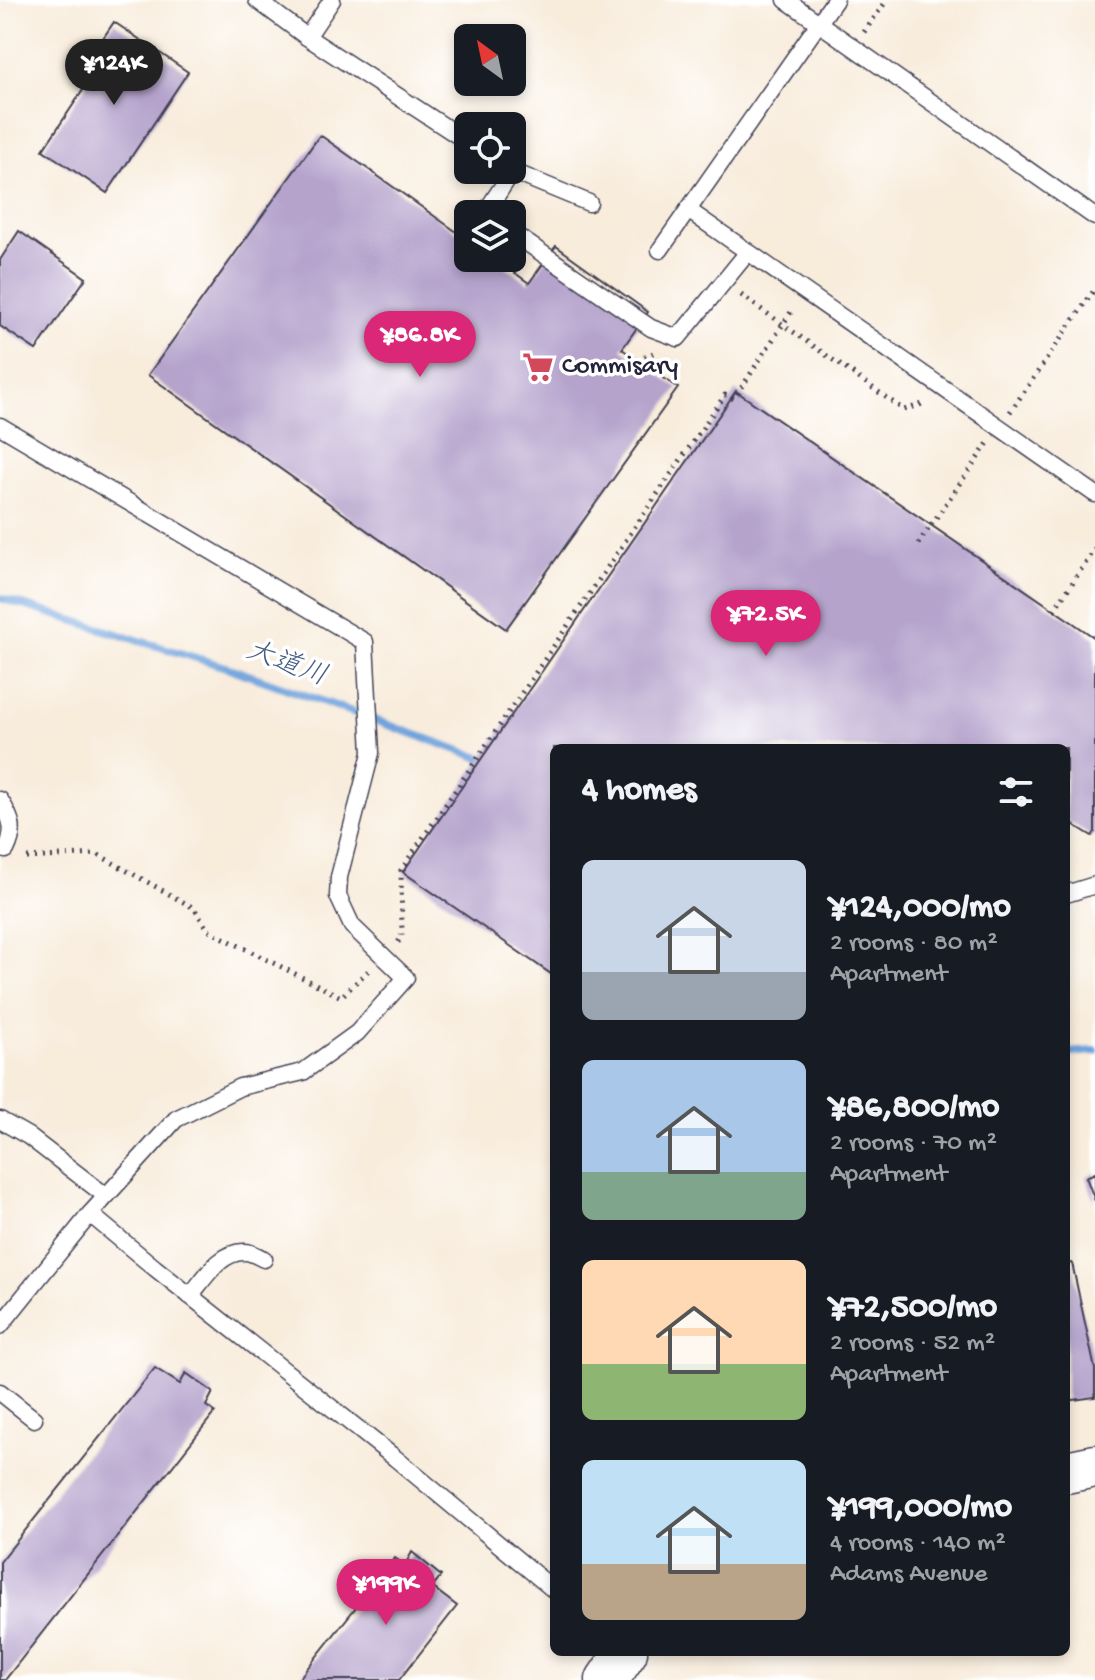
<!DOCTYPE html>
<html lang="en">
<head>
<meta charset="utf-8">
<style>
	body { margin:0; font-family:"Gochi Hand","Klee One",sans-serif; background:#242831; color:#f1f3f6; height:100vh; display:flex; flex-direction:column; font-size:30px; white-space:nowrap }
	* { box-sizing:border-box; margin:0 }
	p { font-size:26px; color:#9ea1a6 }
	.icon { flex:none; width:44px; height:44px; fill:none; stroke:currentColor; stroke-width:2; stroke-linecap:round; stroke-linejoin:round }
	.map { position:relative; flex:1; overflow:hidden }
	.side { position:absolute; left:550px; top:744px; width:520px; height:912px; display:flex; flex-direction:column; background:#171b24; border-radius:12px; box-shadow:0 4px 12px #0003 }
	.side>* { flex:none }
	.needle { width:52px; rotate:327deg }
	.fabs { position:absolute; left:454px; top:24px; display:grid; gap:16px }
	.fabs a { display:grid; place-items:center; width:72px; height:72px; border-radius:12px; background:#171b24; box-shadow:0 4px 12px #0003; font-size:40px }
	.price { position:absolute; translate:-50% -68px; padding:0 18px; border-radius:28px; background:#db2777; color:#fff; font-size:26px; line-height:52px; filter:drop-shadow(0 2px 4px #0008) }
	.price::after { content:''; position:absolute; left:50%; top:48px; width:24px; height:18px; margin-left:-12px; background:inherit; clip-path:polygon(0 0,100% 0,50% 100%) }
	.price.current { background:#222; color:#fff }
	ul { padding:0; list-style:none }
	li { display:flex; align-items:center; gap:24px; height:200px; padding:0 32px }
	li span { display:grid; place-items:center; flex:none; width:224px; height:160px; border-radius:12px; color:#555 }
	li>.icon { margin-inline-start:auto }
	span .icon { width:96px; height:96px; fill:#fffc; stroke-width:1 }
	li b { font-size:34px }
	h2 { display:flex; justify-content:space-between; align-items:center; height:96px; padding:0 32px; font-size:34px }
	.map>svg:first-child { display:block }
	.lines { fill:none; stroke-linecap:round; stroke-linejoin:round }
	.stream { stroke:#70a3dc; stroke-width:8 }
	.building { fill:#b5a3cc }
	.service-casing { stroke:#424053; stroke-width:19 }
	.tertiary-casing { stroke:#424053; stroke-width:45 }
	.path { stroke:#424053; stroke-width:5; stroke-dasharray:2 6; stroke-linecap:butt }
	.service { stroke:#fff; stroke-width:16 }
	.tertiary { stroke:#fff; stroke-width:42 }
	.labels { text-anchor:middle; dominant-baseline:central; stroke-width:7; stroke-linejoin:round; paint-order:stroke }
	.poi-label { font-size:26px; fill:#22223b; stroke:#fff; text-anchor:start }
	.water-label { font-size:28px; font-style:italic; fill:#455c83; stroke:#fff }
</style>
</head>
<body>
<div class="map">
<svg width="1095" height="1680" viewBox="0 0 1095 1680">
	<rect width="100%" height="100%" fill="#fff"/>
	<filter id="ink" filterUnits="userSpaceOnUse"><feTurbulence type="fractalNoise" baseFrequency=".0125" numOctaves="2"/><feDisplacementMap in="SourceGraphic" scale="16" xChannelSelector="R" yChannelSelector="G"/><feConvolveMatrix kernelMatrix="1 2 1 2 8 2 1 2 1" color-interpolation-filters="sRGB"/></filter>
	<filter id="wash" filterUnits="userSpaceOnUse"><feTurbulence type="fractalNoise" baseFrequency=".006" numOctaves="4" result="noise"/><feDisplacementMap in="SourceGraphic" scale="32" xChannelSelector="R" yChannelSelector="G"/><feGaussianBlur stdDeviation="1.8" result="paint"/><feColorMatrix in="noise" values="0 0 0 0 0 0 0 0 0 0 0 0 0 0 0 0 0 1.4 0 .05"/><feComposite in="paint" operator="in"/></filter>
	<g filter="url(#wash)">
		<rect width="100%" height="100%" fill="#f8ecdb"/>
		<g class="lines">
			<g class="stream">
				<path d="M 0,598 L 229,668 L 489,761"/>
				<path d="M 1066,1053 L 1095,1051"/>
			</g>
		</g>
		<g id="blocks">
			<g class="building">
				<path d="M 114,22 L 188,72 L 107,193 L 43,150 L 87,84 L 77,77 Z"/>
				<path d="M 320,135 L 468,240 L 468,258 L 494,258 L 529,283 L 556,246 L 648,312 L 622,349 L 678,388 L 506,629 L 148,375 Z"/>
				<path d="M 19,231 L 86,278 L 36,350 L 0,326 L 0,260 Z"/>
				<path d="M 736,391 L 1095,638 L 1095,832 L 1092,836 L 1066,820 L 1066,748 L 554,748 L 554,976 L 403,872 Z"/>
				<path d="M 1095,1173 L 1095,1201 L 1086,1177 Z"/>
				<path d="M 1072,1263 L 1095,1369 L 1095,1397 L 1066,1401 L 1066,1264 Z"/>
				<path d="M 155,1368 L 180,1384 L 186,1373 L 213,1392 L 206,1406 L 215,1412 L 5,1680 L 0,1680 L 0,1562 Z"/>
				<path d="M 412,1552 L 441,1576 L 432,1587 L 457,1606 L 399,1680 L 298,1680 L 395,1558 L 405,1565 Z"/>
			</g>
		</g>
	</g>
	<g filter="url(#ink)">
		<use href="#blocks" fill-opacity="0" stroke="#424053" stroke-width="2"/>
		<g class="lines">
			<defs>
				<g id="service">
					<path d="M 257,0 L 307,37 L 468,142"/>
					<path d="M 786,0 L 1095,217"/>
					<path d="M 307,37 L 332,0"/>
					<path d="M 509,170 L 589,203"/>
					<path d="M 688,210 L 1095,494"/>
					<path d="M 499,214 L 491,204 L 512,172"/>
					<path d="M 512,230 L 517,236 L 651,328 L 678,338 L 748,252"/>
					<path d="M 660,250 L 835,0"/>
					<path d="M 0,426 L 365,642 L 371,753 L 339,877 L 338,896 L 352,926 L 406,978 L 357,1033 L 303,1072 L 240,1087 L 176,1119 L 90,1214 L 0,1326"/>
					<path d="M 0,800 C 12,819 16,830 6,850"/>
					<path d="M 1066,894 L 1095,885"/>
					<path d="M 0,1120 L 28,1136 L 106,1196"/>
					<path d="M 90,1214 L 155,1268 L 395,1458 L 554,1590"/>
					<path d="M 190,1296 C 204,1279 221,1250 246,1252 C 251,1252 259,1257 264,1259"/>
					<path d="M 0,1392 L 34,1419"/>
				</g>
				<g id="tertiary">
					<path d="M 1066,1472 L 1095,1466"/>
					<path d="M 607,1680 L 626,1652"/>
				</g>
			</defs>
			<use href="#service" class="service-casing"/>
			<use href="#tertiary" class="tertiary-casing"/>
			<g class="path">
				<path d="M 864,32 L 887,0"/>
				<path d="M 741,295 L 904,410 L 926,403"/>
				<path d="M 637,360 L 653,353"/>
				<path d="M 1010,412 L 1095,289"/>
				<path d="M 918,544 L 988,443"/>
				<path d="M 1054,610 L 1095,549"/>
				<path d="M 27,858 L 97,854 L 194,908 L 208,930 L 341,997 L 368,971"/>
				<path d="M 398,942 L 402,938 L 401,870 L 725,395 L 734,399 L 793,309"/>
			</g>
			<use href="#service" class="service"/>
			<use href="#tertiary" class="tertiary"/>
		</g>
	</g>
	<defs>
		<symbol id="supermarket-bare" viewBox="-9 -9 18 18"><path d="M-6-5.5h2.5l.6 2H6L4.5 2H-2.5L-4.4-4H-6ZM-1.5 3.2a1.3 1.3 0 1 0 .1 0ZM3 3.2a1.3 1.3 0 1 0 .1 0Z" fill="#d1495b" stroke="#fff" stroke-width="2.5" paint-order="stroke"/></symbol>
	</defs>
	<g fill-rule="evenodd">
		<use href="#supermarket-bare" x="516" y="345" width="44" height="44"/>
	</g>
	<g class="labels">
		<g class="poi-label">
			<text x="562" y="367">Commisary</text>
		</g>
		<g class="water-label">
			<text transform="translate(286 665) rotate(20)">大道川</text>
		</g>
	</g>
</svg>
<div class="fabs">
<a><svg class="needle" viewBox="-14 -14 28 28"><path d="M0-13l5 13h-10z" fill="#e53935"/><path d="M0 13l5-13h-10z" fill="#9ea1a6"/></svg></a>
<a><svg class="icon" aria-label="locate" viewBox="0 0 24 24"><circle cx="12" cy="12" r="6"/><path d="M12 2v4M12 18v4M2 12h4M18 12h4"/></svg></a>
<a><svg class="icon" aria-label="layers" viewBox="0 0 24 24"><path d="M12 4l9 5-9 5-9-5zM3 14l9 5 9-5"/></svg></a>
</div>
<b class="price current" style="left:114px;top:107px">¥124K</b>
<b class="price" style="left:420px;top:379px">¥86.8K</b>
<b class="price" style="left:766px;top:658px">¥72.5K</b>
<b class="price" style="left:386px;top:1627px">¥199K</b>
<section class="side">
<h2>4 homes<svg class="icon" aria-label="filters" viewBox="0 0 24 24"><path d="M4 7h16M4 17h16"/><circle cx="9" cy="7" r="2"/><circle cx="15" cy="17" r="2"/></svg></h2>
<ul>
<li><span style="background:linear-gradient(#c9d6e8 70%,#9aa5b1 0)"><svg class="icon" aria-label="home" viewBox="0 0 24 24"><path d="M3 11l9-7 9 7M6 9v11h12V9"/></svg></span><div><b>¥124,000/mo</b><p>2 rooms · 80 m²</p><p>Apartment</p></div></li>
<li><span style="background:linear-gradient(#a9c7e8 70%,#7fa58c 0)"><svg class="icon" aria-label="home" viewBox="0 0 24 24"><path d="M3 11l9-7 9 7M6 9v11h12V9"/></svg></span><div><b>¥86,800/mo</b><p>2 rooms · 70 m²</p><p>Apartment</p></div></li>
<li><span style="background:linear-gradient(#ffd9b3 65%,#8fb573 0)"><svg class="icon" aria-label="home" viewBox="0 0 24 24"><path d="M3 11l9-7 9 7M6 9v11h12V9"/></svg></span><div><b>¥72,500/mo</b><p>2 rooms · 52 m²</p><p>Apartment</p></div></li>
<li><span style="background:linear-gradient(#bfe0f5 65%,#b9a48a 0)"><svg class="icon" aria-label="home" viewBox="0 0 24 24"><path d="M3 11l9-7 9 7M6 9v11h12V9"/></svg></span><div><b>¥199,000/mo</b><p>4 rooms · 140 m²</p><p>Adams Avenue</p></div></li>
</ul>
</section>
</div>
</body>
</html>
